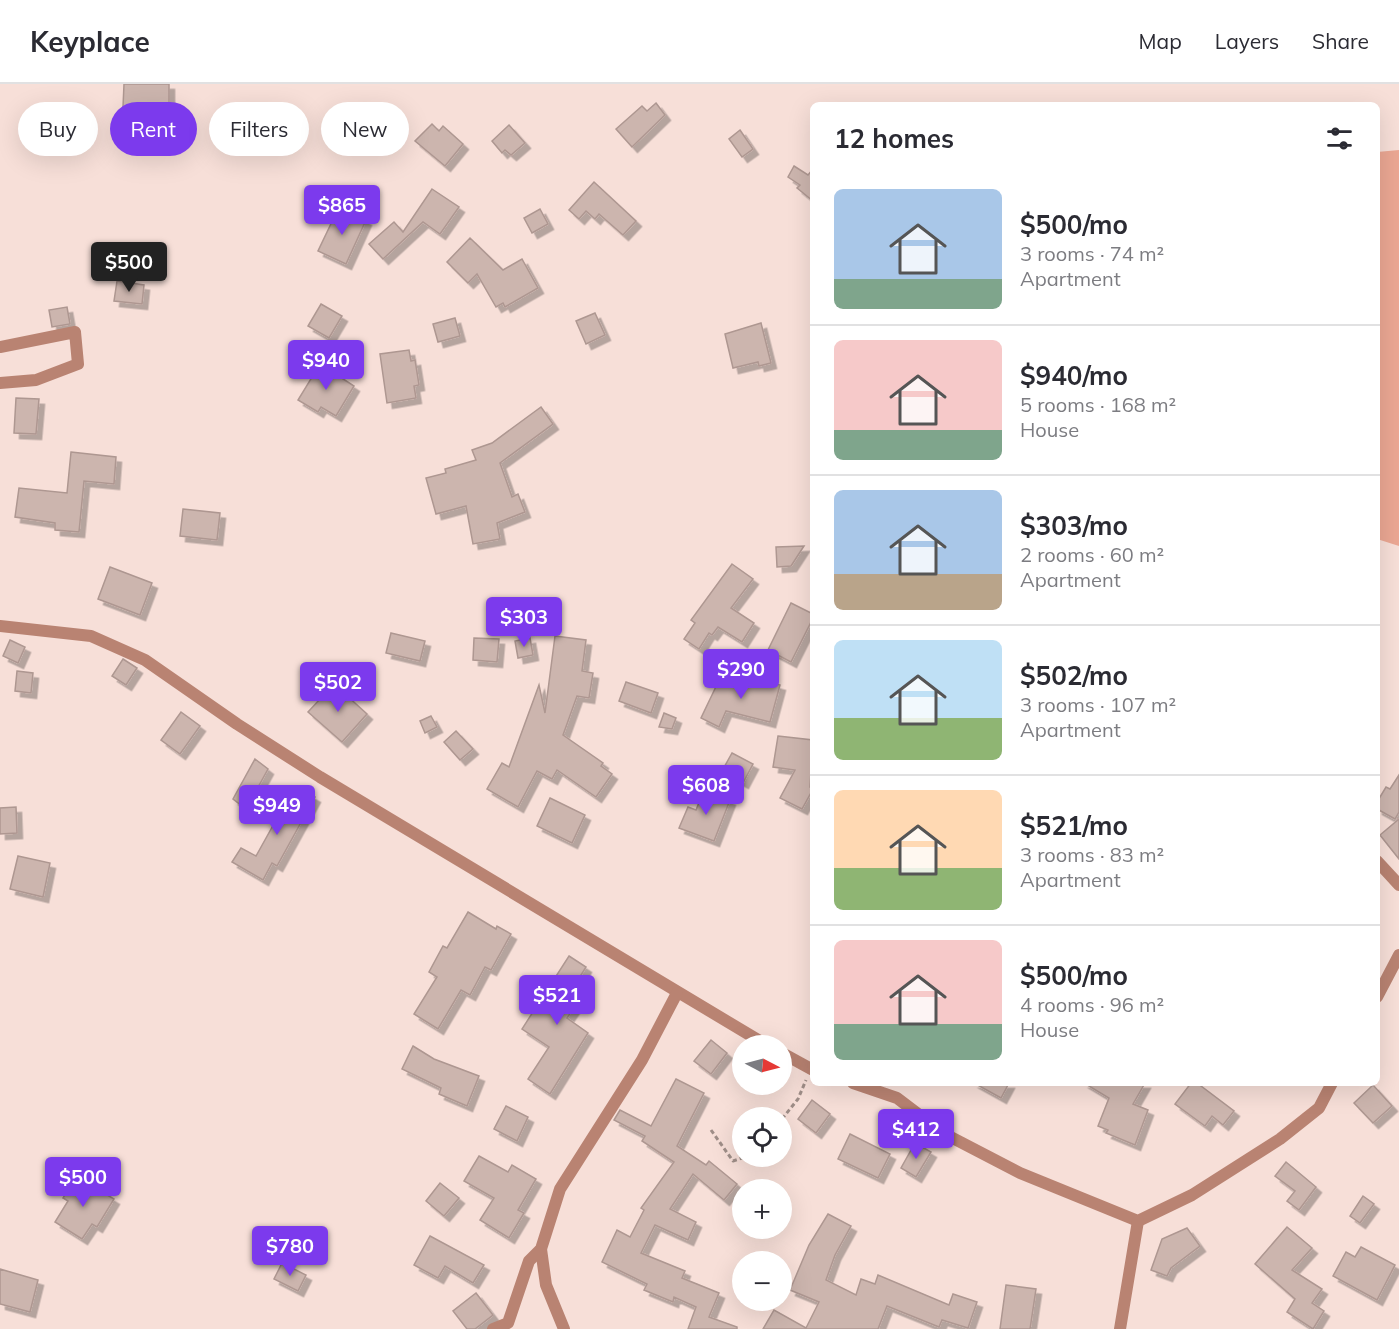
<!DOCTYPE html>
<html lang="en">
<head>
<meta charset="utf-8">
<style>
	body { margin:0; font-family:Mulish,sans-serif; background:#f7f7f7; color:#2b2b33; height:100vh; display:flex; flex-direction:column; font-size:22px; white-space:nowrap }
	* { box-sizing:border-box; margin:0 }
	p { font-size:20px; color:#7c7c81 }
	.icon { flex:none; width:33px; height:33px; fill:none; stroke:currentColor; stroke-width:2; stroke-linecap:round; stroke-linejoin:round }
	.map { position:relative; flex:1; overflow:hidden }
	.sheet { position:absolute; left:810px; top:18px; width:570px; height:984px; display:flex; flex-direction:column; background:#fff; border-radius:9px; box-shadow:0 6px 24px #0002 }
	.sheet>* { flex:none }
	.banner { position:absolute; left:18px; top:18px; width:570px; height:54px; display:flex; gap:12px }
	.needle { width:39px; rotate:96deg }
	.fabs { position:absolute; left:732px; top:951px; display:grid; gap:12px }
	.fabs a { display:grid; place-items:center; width:60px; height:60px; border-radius:50%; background:#fff; box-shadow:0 6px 24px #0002; font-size:30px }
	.price { position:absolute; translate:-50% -51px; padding:0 14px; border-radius:6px; background:#7c3aed; color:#fff; font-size:20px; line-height:39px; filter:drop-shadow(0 2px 3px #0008) }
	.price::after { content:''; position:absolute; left:50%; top:36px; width:18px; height:14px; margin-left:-9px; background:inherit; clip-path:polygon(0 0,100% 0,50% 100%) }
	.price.active { background:#222; color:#fff }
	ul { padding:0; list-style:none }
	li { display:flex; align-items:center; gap:18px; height:150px; padding:0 24px }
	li+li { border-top:2px solid #e1e1e2 }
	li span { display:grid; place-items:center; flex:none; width:168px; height:120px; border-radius:9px; color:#555 }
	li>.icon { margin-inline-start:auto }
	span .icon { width:72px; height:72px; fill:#fffc; stroke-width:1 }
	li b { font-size:26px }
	h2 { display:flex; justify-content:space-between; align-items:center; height:72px; padding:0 24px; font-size:26px }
	.tag { padding:0 21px; border-radius:27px; background:#fff; box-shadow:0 6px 24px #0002; font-size:21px; line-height:54px }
	.tag.active { background:#7c3aed; color:#fff }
	header { display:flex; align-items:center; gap:36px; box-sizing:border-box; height:84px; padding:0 30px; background:#fff; border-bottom:2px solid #e1e1e2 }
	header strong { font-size:28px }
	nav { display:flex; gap:33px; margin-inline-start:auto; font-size:21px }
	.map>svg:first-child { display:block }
	.green { fill:#eba793 }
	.building { fill:#ccb5ae; stroke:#ae9791; stroke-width:1.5; filter:url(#shadow) }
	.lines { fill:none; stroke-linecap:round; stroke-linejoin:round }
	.path { stroke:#9f8e88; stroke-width:3; stroke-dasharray:4.5 3; stroke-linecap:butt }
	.minor { stroke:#b98372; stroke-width:12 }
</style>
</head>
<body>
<header>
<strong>Keyplace</strong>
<nav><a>Map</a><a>Layers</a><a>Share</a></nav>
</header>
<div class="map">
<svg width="1399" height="1245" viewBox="0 0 1399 1245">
	<defs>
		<filter id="shadow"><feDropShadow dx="5.5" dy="5.5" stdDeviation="0" flood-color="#0004"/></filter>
	</defs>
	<rect width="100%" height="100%" fill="#f7dfd8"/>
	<path class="green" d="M 1399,66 L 1399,462 L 1377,455 L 1377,68 Z"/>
	<g class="building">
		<path d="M 124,0 L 169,0 L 169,24 L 123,23 Z"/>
		<path d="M 656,19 L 665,31 L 632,63 L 616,45 L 642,22 L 647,27 Z"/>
		<path d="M 432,40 L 439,47 L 443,42 L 463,60 L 445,82 L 415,57 Z"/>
		<path d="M 509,41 L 525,59 L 511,71 L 505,66 L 502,69 L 492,57 Z"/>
		<path d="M 740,46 L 753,65 L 742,73 L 729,55 Z"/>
		<path d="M 794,82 L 808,91 L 813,85 L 813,117 L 797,104 L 800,101 L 788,93 Z"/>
		<path d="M 594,98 L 636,137 L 623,151 L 599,130 L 595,135 L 586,127 L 579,135 L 569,126 Z"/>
		<path d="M 432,105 L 459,123 L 440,150 L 423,138 L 383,175 L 369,160 L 394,138 L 403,148 Z"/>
		<path d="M 339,123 L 366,136 L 346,180 L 318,167 Z"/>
		<path d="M 540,125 L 548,140 L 532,149 L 524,134 Z"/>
		<path d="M 470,154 L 503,186 L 522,175 L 538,204 L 505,223 L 503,219 L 496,223 L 477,190 L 468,199 L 447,178 Z"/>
		<path d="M 117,197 L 144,201 L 142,220 L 114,217 Z"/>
		<path d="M 321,220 L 342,232 L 329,254 L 308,242 Z"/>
		<path d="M 67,223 L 70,240 L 52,243 L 49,226 Z"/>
		<path d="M 595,229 L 605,251 L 586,260 L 576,237 Z"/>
		<path d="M 455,234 L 460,252 L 438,258 L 433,240 Z"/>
		<path d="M 761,239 L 771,279 L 759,282 L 758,278 L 733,284 L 725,250 Z"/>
		<path d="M 409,266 L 411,277 L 415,276 L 419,301 L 414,302 L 416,314 L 387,319 L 380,270 Z"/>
		<path d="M 320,280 L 354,302 L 336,332 L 321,323 L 318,328 L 298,316 Z"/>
		<path d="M 16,314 L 39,315 L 36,350 L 14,349 Z"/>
		<path d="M 541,323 L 553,340 L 500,379 L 512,413 L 518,410 L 525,428 L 497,439 L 500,455 L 473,460 L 466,422 L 436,430 L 426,394 L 446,389 L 445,385 L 476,376 L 472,366 L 492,359 Z"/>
		<path d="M 71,368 L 116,373 L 114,400 L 84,397 L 79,448 L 55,446 L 55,439 L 15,433 L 19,404 L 67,409 Z"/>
		<path d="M 183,425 L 220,429 L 217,456 L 180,452 Z"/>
		<path d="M 804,462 L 791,482 L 777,483 L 776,463 Z"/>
		<path d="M 732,480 L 753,495 L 731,524 L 754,539 L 742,558 L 718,543 L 712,551 L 709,549 L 699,565 L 684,555 L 695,539 L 691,536 Z"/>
		<path d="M 110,483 L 152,499 L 140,531 L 98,515 Z"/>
		<path d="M 791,519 L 813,530 L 813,534 L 791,578 L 768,566 Z"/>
		<path d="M 391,549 L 425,557 L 420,577 L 386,569 Z"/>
		<path d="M 555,552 L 586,556 L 582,587 L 593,589 L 589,614 L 577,612 L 563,651 L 603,679 L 601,682 L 612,690 L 596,713 L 557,686 L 552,695 L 537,687 L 518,723 L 487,705 L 502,679 L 509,683 L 539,601 L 545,629 Z"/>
		<path d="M 474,554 L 499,555 L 497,578 L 473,576 Z"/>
		<path d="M 530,554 L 533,571 L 518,574 L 515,557 Z"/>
		<path d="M 10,556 L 25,563 L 18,579 L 3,572 Z"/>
		<path d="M 123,575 L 137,584 L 126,601 L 112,592 Z"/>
		<path d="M 17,587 L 33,589 L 31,609 L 15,607 Z"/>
		<path d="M 723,588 L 755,603 L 757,595 L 780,601 L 770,638 L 726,627 L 719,643 L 701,634 Z"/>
		<path d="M 626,598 L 658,609 L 651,629 L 619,617 Z"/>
		<path d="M 334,600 L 367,630 L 342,658 L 308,628 Z"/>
		<path d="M 181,628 L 200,642 L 180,670 L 161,656 Z"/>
		<path d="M 664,629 L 676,634 L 672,645 L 659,643 Z"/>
		<path d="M 431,632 L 437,643 L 425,649 L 420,637 Z"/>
		<path d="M 456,647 L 473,665 L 460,676 L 444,658 Z"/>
		<path d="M 778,652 L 813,656 L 810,703 L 813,705 L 802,725 L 780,714 L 795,686 L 773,683 Z"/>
		<path d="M 732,669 L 753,680 L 743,699 L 722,687 Z"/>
		<path d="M 255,675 L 268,685 L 246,725 L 233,715 Z"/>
		<path d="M 1399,691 L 1399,728 L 1395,735 L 1377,725 L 1377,718 L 1386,703 L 1390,705 Z"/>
		<path d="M 295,702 L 315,713 L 277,782 L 272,779 L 263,796 L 232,778 L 241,764 L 256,772 Z"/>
		<path d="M 704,706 L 730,716 L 714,757 L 679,744 L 688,723 L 696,726 Z"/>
		<path d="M 550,714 L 585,731 L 572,759 L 537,742 Z"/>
		<path d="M 16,723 L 17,749 L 0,750 L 0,724 Z"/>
		<path d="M 1399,735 L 1399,775 L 1380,751 Z"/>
		<path d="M 18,772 L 50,779 L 43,813 L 10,805 Z"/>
		<path d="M 468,828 L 496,845 L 497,842 L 511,850 L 491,886 L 485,883 L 470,911 L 461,906 L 438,945 L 414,930 L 437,893 L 429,888 L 443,862 L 447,864 Z"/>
		<path d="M 569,872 L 586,883 L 571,907 L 581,914 L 567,934 L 588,949 L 550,1010 L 528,995 L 549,963 L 522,945 Z"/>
		<path d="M 711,956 L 727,969 L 711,990 L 694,977 Z"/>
		<path d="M 413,962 L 434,975 L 479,992 L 467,1022 L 439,1010 L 441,1004 L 402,985 Z"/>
		<path d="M 676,995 L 704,1009 L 677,1062 L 706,1081 L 709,1077 L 737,1100 L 724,1116 L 693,1090 L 670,1125 L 696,1138 L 688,1156 L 655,1141 L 641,1169 L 685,1187 L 682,1194 L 719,1209 L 709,1233 L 737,1243 L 737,1245 L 688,1245 L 696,1223 L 674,1213 L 673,1218 L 644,1206 L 647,1200 L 602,1178 L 617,1146 L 630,1153 L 644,1126 L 641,1124 L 674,1078 L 642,1057 L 645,1052 L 614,1036 L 620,1026 L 651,1042 Z"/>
		<path d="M 974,999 L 1009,999 L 1001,1014 Z"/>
		<path d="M 1084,999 L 1145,999 L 1133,1020 L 1148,1026 L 1135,1061 L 1106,1049 L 1108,1046 L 1098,1042 L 1109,1014 Z"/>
		<path d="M 1191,999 L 1197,999 L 1234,1027 L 1223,1041 L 1212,1032 L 1205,1042 L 1175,1020 Z"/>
		<path d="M 1373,1001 L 1392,1022 L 1373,1039 L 1354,1019 Z"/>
		<path d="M 812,1016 L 830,1030 L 816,1049 L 798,1035 Z"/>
		<path d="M 506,1022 L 528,1033 L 517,1057 L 494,1045 Z"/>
		<path d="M 850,1050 L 890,1070 L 878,1094 L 838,1075 Z"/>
		<path d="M 915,1059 L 931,1068 L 916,1093 L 901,1084 Z"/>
		<path d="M 479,1072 L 508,1088 L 512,1081 L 536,1095 L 518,1126 L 524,1129 L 509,1154 L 480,1136 L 494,1114 L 464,1097 Z"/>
		<path d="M 1286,1078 L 1316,1103 L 1299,1126 L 1287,1117 L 1295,1107 L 1275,1092 Z"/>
		<path d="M 76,1092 L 114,1115 L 97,1143 L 92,1140 L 82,1155 L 55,1138 L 68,1117 L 63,1114 Z"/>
		<path d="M 440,1099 L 459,1114 L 444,1132 L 426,1117 Z"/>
		<path d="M 1363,1112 L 1374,1120 L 1360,1139 L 1350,1132 Z"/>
		<path d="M 828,1130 L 851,1142 L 835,1171 L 826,1196 L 856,1211 L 861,1195 L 875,1200 L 878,1191 L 949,1221 L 953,1210 L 977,1218 L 968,1244 L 942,1236 L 939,1243 L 887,1222 L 878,1245 L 763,1245 L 774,1226 L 806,1244 L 819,1218 L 790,1206 L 809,1161 Z"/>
		<path d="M 1287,1143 L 1312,1164 L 1292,1186 L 1322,1205 L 1312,1219 L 1324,1227 L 1313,1245 L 1287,1228 L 1295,1215 L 1255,1180 Z"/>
		<path d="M 1187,1144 L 1200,1162 L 1171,1184 L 1167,1192 L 1151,1186 L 1162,1155 Z"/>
		<path d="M 430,1152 L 484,1181 L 473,1199 L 445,1182 L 438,1194 L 414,1181 Z"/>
		<path d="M 1361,1163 L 1395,1181 L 1377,1216 L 1333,1192 L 1346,1168 L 1355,1173 Z"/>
		<path d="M 282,1179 L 306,1191 L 298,1207 L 274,1195 Z"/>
		<path d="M 0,1185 L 38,1196 L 30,1228 L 0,1220 Z"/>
		<path d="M 1006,1201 L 1036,1205 L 1030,1245 L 1000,1245 Z"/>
		<path d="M 476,1209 L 493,1231 L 475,1245 L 467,1245 L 453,1227 Z"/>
	</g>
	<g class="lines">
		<g class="path">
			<path d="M 782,1035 L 798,1015 L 806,996"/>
			<path d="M 711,1046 L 733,1077 L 748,1072"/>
		</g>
		<g class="minor">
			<path d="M 0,263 L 75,248 L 78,280 L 36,296 L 0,299"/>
			<path d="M 0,542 L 91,552 L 145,576 L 237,640 L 320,693 L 768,962"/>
			<path d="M 1377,777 L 1399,801"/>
			<path d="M 1377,913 L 1399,871"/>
			<path d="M 782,969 L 813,986"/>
			<path d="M 853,999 L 897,1014 L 943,1049 L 1020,1089 L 1138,1137 L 1192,1111 L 1280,1055 L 1319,1024 L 1332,999"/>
			<path d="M 541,1165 L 546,1201 L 564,1245"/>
			<path d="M 493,1245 L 508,1239 L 529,1177 L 541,1165 L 560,1105 L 642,976 L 677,909"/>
			<path d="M 1120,1245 L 1138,1137"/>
		</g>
	</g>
</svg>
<div class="fabs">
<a><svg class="needle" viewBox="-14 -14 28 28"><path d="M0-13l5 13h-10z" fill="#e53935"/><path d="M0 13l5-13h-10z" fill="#7c7c81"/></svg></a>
<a><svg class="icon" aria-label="locate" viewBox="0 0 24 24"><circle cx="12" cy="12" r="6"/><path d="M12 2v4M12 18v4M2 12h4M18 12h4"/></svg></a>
<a>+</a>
<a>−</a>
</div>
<b class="price" style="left:342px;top:152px">$865</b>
<b class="price active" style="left:129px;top:209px">$500</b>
<b class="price" style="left:326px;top:307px">$940</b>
<b class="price" style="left:524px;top:564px">$303</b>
<b class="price" style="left:741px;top:616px">$290</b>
<b class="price" style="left:338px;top:629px">$502</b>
<b class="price" style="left:706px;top:732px">$608</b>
<b class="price" style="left:277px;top:752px">$949</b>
<b class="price" style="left:557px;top:942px">$521</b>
<b class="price" style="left:916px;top:1076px">$412</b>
<b class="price" style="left:83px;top:1124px">$500</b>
<b class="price" style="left:290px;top:1193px">$780</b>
<div class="banner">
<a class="tag">Buy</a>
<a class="tag active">Rent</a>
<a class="tag">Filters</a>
<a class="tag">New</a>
</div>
<section class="sheet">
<h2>12 homes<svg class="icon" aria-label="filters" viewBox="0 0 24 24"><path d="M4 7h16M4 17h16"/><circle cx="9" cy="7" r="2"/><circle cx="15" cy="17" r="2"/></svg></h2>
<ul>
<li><span style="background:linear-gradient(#a9c7e8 75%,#7fa58c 0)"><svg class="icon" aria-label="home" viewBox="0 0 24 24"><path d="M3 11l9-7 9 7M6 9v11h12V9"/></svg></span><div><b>$500/mo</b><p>3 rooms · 74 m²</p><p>Apartment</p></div></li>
<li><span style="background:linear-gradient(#f6c9c9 75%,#7fa58c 0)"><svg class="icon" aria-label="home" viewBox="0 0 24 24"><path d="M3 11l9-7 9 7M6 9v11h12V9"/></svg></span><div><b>$940/mo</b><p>5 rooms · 168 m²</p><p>House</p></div></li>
<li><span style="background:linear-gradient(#a9c7e8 70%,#b9a48a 0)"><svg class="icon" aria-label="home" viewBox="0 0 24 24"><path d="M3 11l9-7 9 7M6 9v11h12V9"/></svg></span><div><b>$303/mo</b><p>2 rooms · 60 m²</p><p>Apartment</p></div></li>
<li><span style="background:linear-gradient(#bfe0f5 65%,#8fb573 0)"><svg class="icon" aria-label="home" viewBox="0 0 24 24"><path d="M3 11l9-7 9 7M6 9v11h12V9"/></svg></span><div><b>$502/mo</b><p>3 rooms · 107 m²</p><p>Apartment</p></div></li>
<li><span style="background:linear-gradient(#ffd9b3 65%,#8fb573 0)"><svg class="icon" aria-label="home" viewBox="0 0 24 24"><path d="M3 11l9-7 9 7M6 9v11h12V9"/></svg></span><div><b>$521/mo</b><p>3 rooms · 83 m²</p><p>Apartment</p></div></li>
<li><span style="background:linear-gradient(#f6c9c9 70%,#7fa58c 0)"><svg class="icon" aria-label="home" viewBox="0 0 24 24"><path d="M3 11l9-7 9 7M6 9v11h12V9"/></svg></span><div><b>$500/mo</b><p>4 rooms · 96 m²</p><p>House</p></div></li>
</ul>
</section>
</div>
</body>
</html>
